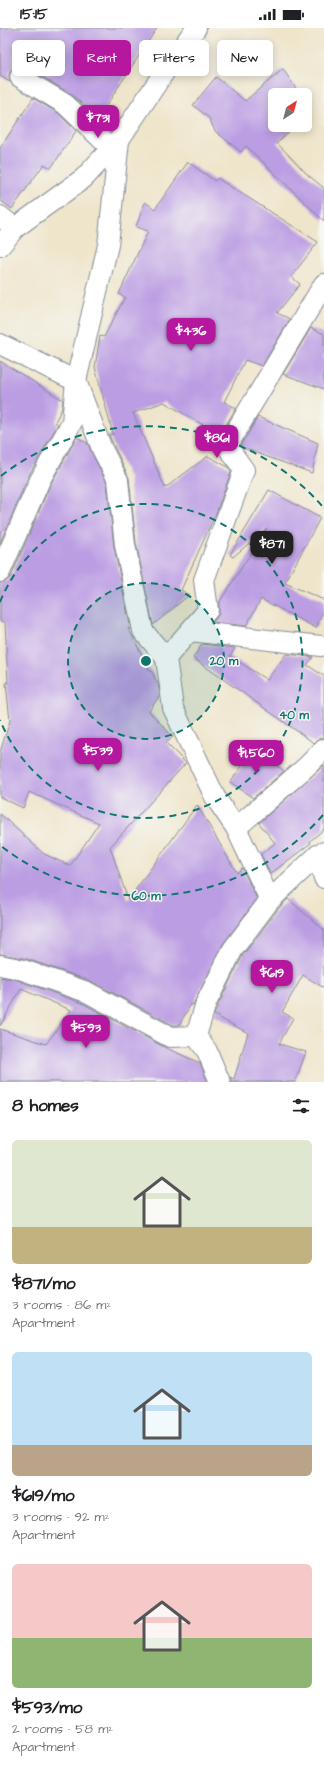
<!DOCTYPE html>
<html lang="en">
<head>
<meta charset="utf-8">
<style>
	body { margin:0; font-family:"Architects Daughter",sans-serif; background:#f2f2f2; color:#202124; height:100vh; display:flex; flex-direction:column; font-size:15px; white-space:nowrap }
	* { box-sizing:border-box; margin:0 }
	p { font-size:13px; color:#757577 }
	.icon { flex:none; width:22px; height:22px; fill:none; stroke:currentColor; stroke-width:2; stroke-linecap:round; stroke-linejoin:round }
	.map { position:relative; height:1054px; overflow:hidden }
	.drawer { display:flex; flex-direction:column; background:#fff; flex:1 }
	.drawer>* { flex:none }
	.guide { position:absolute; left:12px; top:12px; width:300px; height:36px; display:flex; gap:8px }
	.needle { width:26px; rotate:36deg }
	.buttons { position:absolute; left:268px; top:60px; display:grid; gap:8px }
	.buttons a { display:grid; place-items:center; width:44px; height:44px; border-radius:6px; background:#fff; box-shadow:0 2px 10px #0003; font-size:20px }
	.price { position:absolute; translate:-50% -34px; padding:0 9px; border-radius:8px; background:#b5179e; color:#fff; font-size:13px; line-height:26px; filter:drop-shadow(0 1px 2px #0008) }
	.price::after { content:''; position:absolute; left:50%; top:24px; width:12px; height:9px; margin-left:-6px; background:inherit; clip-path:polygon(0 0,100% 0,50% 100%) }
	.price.on { background:#222; color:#fff }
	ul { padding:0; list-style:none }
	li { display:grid; align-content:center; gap:8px; height:212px; padding:0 12px }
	li span { display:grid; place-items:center; height:124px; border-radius:6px; color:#555 }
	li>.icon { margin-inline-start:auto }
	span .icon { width:72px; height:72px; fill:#fffc; stroke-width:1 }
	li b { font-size:17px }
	h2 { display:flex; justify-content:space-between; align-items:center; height:48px; padding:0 12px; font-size:17px }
	.tag { padding:0 14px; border-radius:6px; background:#fff; box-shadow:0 2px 10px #0003; font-size:14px; line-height:36px }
	.tag.on { background:#b5179e; color:#fff }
	.status { display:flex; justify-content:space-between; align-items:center; height:28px; padding:0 20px; background:#fff; direction:ltr }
	.status svg { height:11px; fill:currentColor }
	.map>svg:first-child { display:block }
	.building { fill:#bb9de3 }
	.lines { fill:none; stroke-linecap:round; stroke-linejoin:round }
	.minor-casing { stroke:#858a94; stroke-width:22 }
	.minor { stroke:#fff; stroke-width:20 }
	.ring { fill:none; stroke:#0f766e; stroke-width:2; stroke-dasharray:7 5 }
	.centre { fill:#0f766e; stroke:#f6f6f2; stroke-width:2 }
	.ring-label { font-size:12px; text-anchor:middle; font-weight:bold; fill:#0f766e; stroke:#f6f6f2; stroke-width:3; stroke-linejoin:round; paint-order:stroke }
</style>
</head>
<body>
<div class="status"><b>15:15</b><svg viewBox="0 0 49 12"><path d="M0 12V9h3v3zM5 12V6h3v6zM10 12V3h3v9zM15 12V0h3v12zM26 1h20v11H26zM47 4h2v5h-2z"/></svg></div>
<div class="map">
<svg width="324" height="1054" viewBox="0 0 324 1054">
	<rect width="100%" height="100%" fill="#f6f6f2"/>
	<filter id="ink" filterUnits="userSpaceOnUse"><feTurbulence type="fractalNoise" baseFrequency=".025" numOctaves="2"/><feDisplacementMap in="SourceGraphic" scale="8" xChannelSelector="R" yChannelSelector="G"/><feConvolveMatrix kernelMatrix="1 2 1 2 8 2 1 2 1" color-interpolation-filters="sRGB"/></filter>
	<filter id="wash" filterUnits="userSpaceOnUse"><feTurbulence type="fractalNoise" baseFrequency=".012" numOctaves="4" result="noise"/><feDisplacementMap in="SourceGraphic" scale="16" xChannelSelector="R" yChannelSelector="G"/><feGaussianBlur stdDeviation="0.9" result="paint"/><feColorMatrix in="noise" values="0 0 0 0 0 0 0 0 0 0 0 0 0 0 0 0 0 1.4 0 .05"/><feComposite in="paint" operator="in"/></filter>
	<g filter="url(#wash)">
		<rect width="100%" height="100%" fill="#efe5cb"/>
		<g id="blocks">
			<g class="building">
				<path d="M 0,0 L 157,0 L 98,90 L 71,66 L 26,39 L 20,38 L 14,39 L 10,43 L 9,48 L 10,54 L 0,48 Z"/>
				<path d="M 283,41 L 300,67 L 275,67 L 275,97 L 296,97 L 277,115 L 308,147 L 324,160 L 324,193 L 246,118 L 241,124 L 215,103 L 209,90 L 193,77 L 216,49 L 245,73 Z"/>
				<path d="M 33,70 L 58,85 L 76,103 L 51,140 L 44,136 L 12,181 L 0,172 L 0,120 Z"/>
				<path d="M 188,134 L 215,153 L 217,150 L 318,214 L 291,249 L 300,256 L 277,285 L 290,291 L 262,338 L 245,332 L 224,374 L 236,380 L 220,407 L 164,374 L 133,385 L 165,460 L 208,428 L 228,439 L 231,444 L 216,485 L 181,562 L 189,567 L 153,597 L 136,515 L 129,450 L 109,407 L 113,406 L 95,339 L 100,308 L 104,309 L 125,269 L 119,266 L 148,203 L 136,199 L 145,174 L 155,181 Z"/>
				<path d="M 311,300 L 324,306 L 324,361 L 283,346 Z"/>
				<path d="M 0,333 L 63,372 L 62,380 L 55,394 L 58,396 L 29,447 L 0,515 Z"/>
				<path d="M 258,389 L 318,415 L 312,445 L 243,420 L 241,417 Z"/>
				<path d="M 77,409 L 87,415 L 107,455 L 114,519 L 131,602 L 128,600 L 149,640 L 148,641 L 152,644 L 158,656 L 160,667 L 149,683 L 173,709 L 166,715 L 186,735 L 110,819 L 128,872 L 197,777 L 237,845 L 242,840 L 257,871 L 223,916 L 193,977 L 191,976 L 179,997 L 173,997 L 91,953 L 24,930 L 0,926 L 0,786 L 44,826 L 70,838 L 99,795 L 29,764 L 23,780 L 0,769 L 0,724 L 10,693 L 6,655 L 8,655 L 5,594 L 0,593 L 0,555 L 6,553 L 11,549 L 50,457 Z"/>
				<path d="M 269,462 L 320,490 L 285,555 L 324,572 L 324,580 L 316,600 L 261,571 L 246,598 L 213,594 L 219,586 L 219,575 L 267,500 L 233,529 L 230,527 Z"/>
				<path d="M 202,616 L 235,620 L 230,628 L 267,652 L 286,626 L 313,629 L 307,637 L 324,648 L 324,710 L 321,710 L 314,715 L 193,630 Z"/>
				<path d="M 255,721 L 284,743 L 253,770 L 230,754 Z"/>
				<path d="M 324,737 L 324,801 L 310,813 L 311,815 L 270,846 L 261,826 L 275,815 L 259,795 Z"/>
				<path d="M 288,871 L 324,902 L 324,960 L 303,947 L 282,984 L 293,990 L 279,1016 L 306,1024 L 295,1054 L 231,1054 L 230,1049 L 234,1051 L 248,1005 L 214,987 L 217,979 L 243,927 L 279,880 Z"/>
				<path d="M 0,949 L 17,952 L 82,975 L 166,1020 L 200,1035 L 208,1054 L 0,1054 L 0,1001 L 46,1016 L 71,982 L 21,961 L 0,998 Z"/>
			</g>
		</g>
	</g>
	<g filter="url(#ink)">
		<use href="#blocks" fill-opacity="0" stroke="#858a94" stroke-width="1"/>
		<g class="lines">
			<defs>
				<g id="minor">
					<path d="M 20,49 L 65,76 L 111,120"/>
					<path d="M 0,188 L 15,200"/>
					<path d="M 0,218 L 15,200 L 84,150 L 119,112 L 165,43 L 196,0"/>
					<path d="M 0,316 L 76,353 L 102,421 L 118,452 L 125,517 L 143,603 L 166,630 L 173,680 L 215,769 L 236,800 L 270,872"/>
					<path d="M 0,544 L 40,452 L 72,394 L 76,353 L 108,217 L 119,112"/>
					<path d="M 190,603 L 321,618"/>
					<path d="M 166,630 L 208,582 L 204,552 L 244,442 L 227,418 L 324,256"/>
					<path d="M 236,800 L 306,739 L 324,721"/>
					<path d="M 318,827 L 324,850"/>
					<path d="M 0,937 L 20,941 L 87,964 L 170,1009 L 196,1008"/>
					<path d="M 220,1054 L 207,1023 L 196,1008 L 206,975 L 233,921 L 270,872 L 318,827 L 324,824"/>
				</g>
			</defs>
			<use href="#minor" class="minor-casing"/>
			<use href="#minor" class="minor"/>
		</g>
	</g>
	<circle cx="146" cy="633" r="78" fill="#0f766e" fill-opacity=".12"/>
	<g class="ring">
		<circle cx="146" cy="633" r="78"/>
		<path d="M0 574A157 157 0 1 1 0 692"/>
		<path d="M323 787A235 235 0 0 1 1 818M1 448A235 235 0 0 1 323 479"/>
	</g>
	<circle cx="146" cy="633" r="6" class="centre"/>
	<g class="ring-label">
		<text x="224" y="637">20 m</text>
		<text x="294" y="691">40 m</text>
		<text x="146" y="872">60 m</text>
	</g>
</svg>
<div class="buttons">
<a><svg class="needle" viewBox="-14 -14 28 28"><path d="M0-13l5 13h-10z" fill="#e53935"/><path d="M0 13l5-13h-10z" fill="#757577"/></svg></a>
</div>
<b class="price" style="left:98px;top:111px">$731</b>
<b class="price" style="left:191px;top:324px">$436</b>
<b class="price" style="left:217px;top:431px">$861</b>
<b class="price on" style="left:272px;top:537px">$871</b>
<b class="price" style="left:98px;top:744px">$539</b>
<b class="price" style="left:256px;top:746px">$1,560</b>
<b class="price" style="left:272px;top:966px">$619</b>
<b class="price" style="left:86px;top:1021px">$593</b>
<div class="guide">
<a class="tag">Buy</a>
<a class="tag on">Rent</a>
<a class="tag">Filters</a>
<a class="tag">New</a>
</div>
</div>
<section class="drawer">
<h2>8 homes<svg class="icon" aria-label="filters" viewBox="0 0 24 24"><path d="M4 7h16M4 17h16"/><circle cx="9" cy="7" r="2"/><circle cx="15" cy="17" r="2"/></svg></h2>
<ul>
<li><span style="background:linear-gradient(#dfe7d0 70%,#c2b280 0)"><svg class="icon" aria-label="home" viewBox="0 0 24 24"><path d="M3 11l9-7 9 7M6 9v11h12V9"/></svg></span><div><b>$871/mo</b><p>3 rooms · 86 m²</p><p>Apartment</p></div></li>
<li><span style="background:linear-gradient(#bfe0f5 75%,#b9a48a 0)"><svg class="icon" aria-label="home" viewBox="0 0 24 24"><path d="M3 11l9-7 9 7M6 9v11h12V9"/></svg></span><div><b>$619/mo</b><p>3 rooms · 92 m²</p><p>Apartment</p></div></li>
<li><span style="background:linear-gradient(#f6c9c9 60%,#8fb573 0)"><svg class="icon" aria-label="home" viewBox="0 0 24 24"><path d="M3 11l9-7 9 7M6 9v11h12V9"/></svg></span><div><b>$593/mo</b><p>2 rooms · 58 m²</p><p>Apartment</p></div></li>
</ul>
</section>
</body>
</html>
